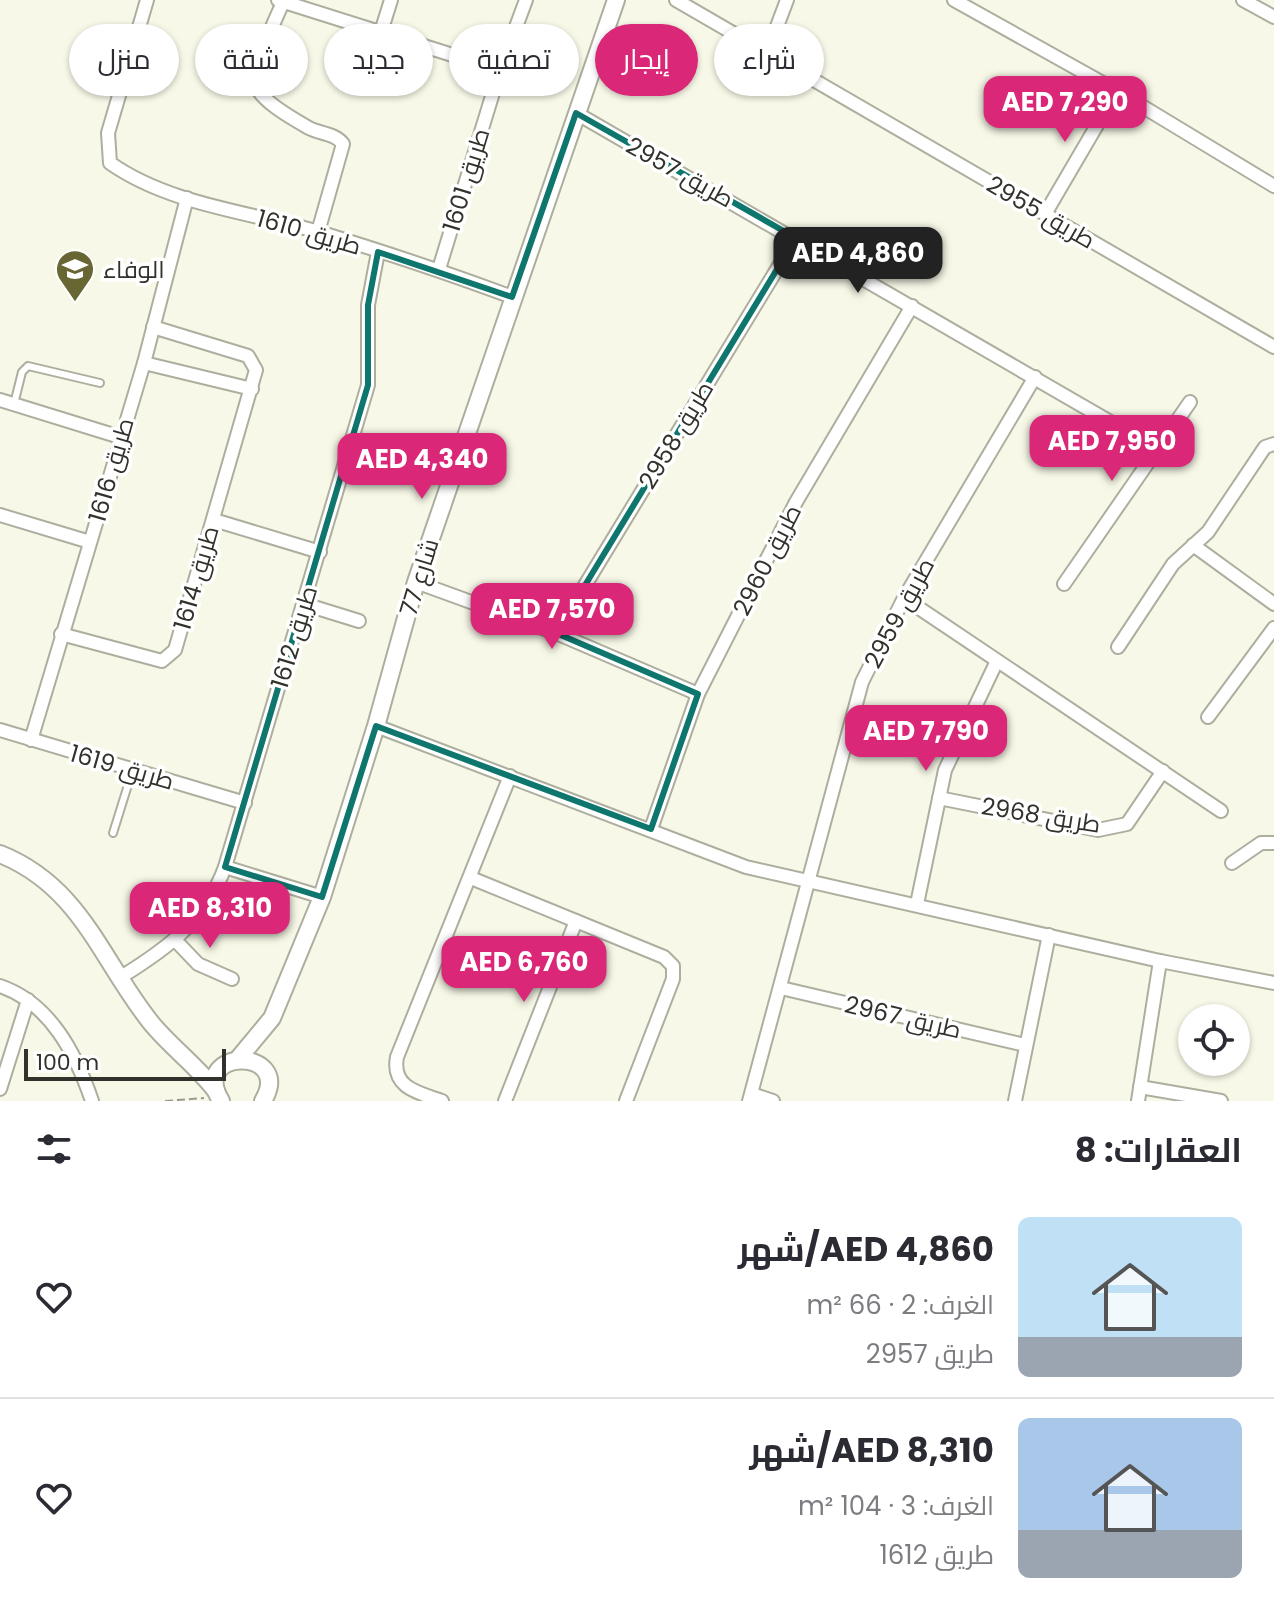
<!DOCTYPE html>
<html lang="ar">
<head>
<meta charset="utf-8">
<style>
	body { margin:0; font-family:Poppins,Cairo,sans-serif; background:#f7f7f7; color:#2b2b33; direction:rtl; height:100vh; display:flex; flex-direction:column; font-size:30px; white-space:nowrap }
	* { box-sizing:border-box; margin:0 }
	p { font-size:26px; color:#7c7c81 }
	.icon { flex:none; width:44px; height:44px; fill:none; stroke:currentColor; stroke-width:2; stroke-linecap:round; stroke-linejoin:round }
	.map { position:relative; height:1101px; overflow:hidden; direction:ltr }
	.details { display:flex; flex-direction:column; background:#fff; flex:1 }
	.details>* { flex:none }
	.top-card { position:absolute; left:24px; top:24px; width:800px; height:72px; direction:rtl; display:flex; gap:16px }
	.controls { position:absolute; left:1178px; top:1004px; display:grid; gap:16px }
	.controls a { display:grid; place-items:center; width:72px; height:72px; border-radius:50%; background:#fff; box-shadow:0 2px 6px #0004; font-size:40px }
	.scale { position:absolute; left:24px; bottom:20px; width:202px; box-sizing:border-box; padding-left:8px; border:4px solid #32322c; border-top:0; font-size:22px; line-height:28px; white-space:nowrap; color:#32322c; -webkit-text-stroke:6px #fff; paint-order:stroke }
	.price { position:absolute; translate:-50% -68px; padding:0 18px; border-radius:16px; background:#db2777; color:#fff; font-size:26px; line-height:52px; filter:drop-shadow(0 2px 4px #0008) }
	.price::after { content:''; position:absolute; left:50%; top:48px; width:24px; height:18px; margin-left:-12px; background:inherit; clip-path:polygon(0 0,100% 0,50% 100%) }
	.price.active { background:#222; color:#fff }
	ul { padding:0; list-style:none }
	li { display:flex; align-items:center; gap:24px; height:200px; padding:0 32px }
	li+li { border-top:2px solid #e1e1e2 }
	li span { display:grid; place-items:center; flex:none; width:224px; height:160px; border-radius:12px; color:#555 }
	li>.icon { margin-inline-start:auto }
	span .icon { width:96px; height:96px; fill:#fffc; stroke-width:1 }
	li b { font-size:34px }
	h2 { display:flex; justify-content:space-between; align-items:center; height:96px; padding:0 32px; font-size:34px }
	.chip { padding:0 28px; border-radius:36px; background:#fff; box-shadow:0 2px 6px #0004; font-size:28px; line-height:72px }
	.chip.active { background:#db2777; color:#fff }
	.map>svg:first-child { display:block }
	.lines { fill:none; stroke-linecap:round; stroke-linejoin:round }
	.service-casing { stroke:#aeae9f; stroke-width:10 }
	.minor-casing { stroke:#aeae9f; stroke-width:16 }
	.tertiary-casing { stroke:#aeae9f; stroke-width:20 }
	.path { stroke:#99998e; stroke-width:2; stroke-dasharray:8 4; stroke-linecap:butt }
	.service { stroke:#fff; stroke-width:6 }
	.minor { stroke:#fff; stroke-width:12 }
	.tertiary { stroke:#fff; stroke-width:16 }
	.marked { fill:none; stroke:#0f766e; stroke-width:6; stroke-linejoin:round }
	.labels { text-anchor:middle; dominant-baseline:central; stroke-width:7; stroke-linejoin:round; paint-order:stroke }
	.street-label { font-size:24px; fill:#32322c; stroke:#fff }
	.poi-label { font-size:24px; fill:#32322c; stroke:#fff; text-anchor:start }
</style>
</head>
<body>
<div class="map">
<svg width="1274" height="1101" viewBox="0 0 1274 1101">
	<rect width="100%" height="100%" fill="#f8f8e8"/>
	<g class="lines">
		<defs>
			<g id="service">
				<path d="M 14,404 L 22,372 L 28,366 L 100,383"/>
				<path d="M 113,833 L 133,769"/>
			</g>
			<g id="minor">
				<path d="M 147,0 L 108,133 L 110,163 C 170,205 250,212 319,232 C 384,252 448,273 512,297"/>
				<path d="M 278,0 L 500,70"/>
				<path d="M 676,0 L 1274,347"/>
				<path d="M 954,0 L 1117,91 L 1274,186"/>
				<path d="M 1243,0 L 1274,17"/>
				<path d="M 283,2 C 276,19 251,69 256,85 C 260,101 295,120 309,128 C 320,134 335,133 343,144 L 318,232"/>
				<path d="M 381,32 L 391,0"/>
				<path d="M 767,53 L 787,0"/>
				<path d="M 576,113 L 1157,449"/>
				<path d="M 1045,214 L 1117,91"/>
				<path d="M 439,269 L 500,70 L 526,0"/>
				<path d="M 144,363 L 252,389"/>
				<path d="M 0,400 L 120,437"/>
				<path d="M 0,515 L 90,542"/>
				<path d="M 214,520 L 320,552"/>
				<path d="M 1193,545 L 1274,604"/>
				<path d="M 416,582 L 556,633 L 698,694"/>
				<path d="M 1064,584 L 1190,402"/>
				<path d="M 904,598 L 1221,811"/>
				<path d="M 304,604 L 359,621"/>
				<path d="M 556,633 L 796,238"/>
				<path d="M 61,634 L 162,661 L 175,650 L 256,370 L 248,356 L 153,327"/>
				<path d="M 1118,647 L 1173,564 L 1208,532 L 1265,447 L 1274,444"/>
				<path d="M 1208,717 L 1274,628"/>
				<path d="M 376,726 L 746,867 L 1160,961 L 1274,983"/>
				<path d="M 0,730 L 245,803"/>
				<path d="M 31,740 L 144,363 L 187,198"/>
				<path d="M 939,798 L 1098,830 L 1127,824 L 1163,771"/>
				<path d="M 651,829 L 698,694 L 796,502 L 912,306"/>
				<path d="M 1232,863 L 1261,843 L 1274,843"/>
				<path d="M 225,867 L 322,897"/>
				<path d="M 471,878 L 664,957 L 673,966 L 673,979 L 626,1101"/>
				<path d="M 917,904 L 945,770 L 996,663"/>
				<path d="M 176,941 L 198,964 L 232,979"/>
				<path d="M 121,977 C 168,948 205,921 225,867 L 368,385 L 368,305 L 378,252"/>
				<path d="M 0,986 C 50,1003 76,1054 92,1101"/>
				<path d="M 781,988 L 1025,1045"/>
				<path d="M 1140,1087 L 1221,1101"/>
				<path d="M 0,1089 L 28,1000"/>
				<path d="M 752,1094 L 773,1101"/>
				<path d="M 442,1101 C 419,1093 391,1088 397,1057 L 510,776"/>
				<path d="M 505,1101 L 576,921"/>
				<path d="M 749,1101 L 862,682 L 904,598 L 1035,377"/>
				<path d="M 1015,1101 L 1049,935"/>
				<path d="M 1138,1101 L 1160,961"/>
			</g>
			<g id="tertiary">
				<path d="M 0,854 C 82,887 101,961 152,1024 C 172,1048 197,1066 216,1091"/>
				<path d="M 238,1059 L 272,1018 L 322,897 L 376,726 L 416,582 L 616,0"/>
				<path d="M 221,1101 C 188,1047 295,1047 263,1101"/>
			</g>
		</defs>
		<use href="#service" class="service-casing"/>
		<use href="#minor" class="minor-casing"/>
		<use href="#tertiary" class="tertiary-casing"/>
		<path class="path" d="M 165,1101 L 204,1098"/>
		<use href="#service" class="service"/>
		<use href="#minor" class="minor"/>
		<use href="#tertiary" class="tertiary"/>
	</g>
	<path class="marked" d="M 576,113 L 796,238 L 556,633 L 698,694 L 651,829 L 376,726 L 322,897 L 225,867 L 368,385 L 368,305 L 378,252 L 512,297 Z"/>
	<defs>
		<symbol id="school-pin" viewBox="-11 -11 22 30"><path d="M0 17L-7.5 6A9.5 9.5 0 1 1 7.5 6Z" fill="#686632" stroke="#fff"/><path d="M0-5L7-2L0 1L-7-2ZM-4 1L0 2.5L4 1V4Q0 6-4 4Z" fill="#fff"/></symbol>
	</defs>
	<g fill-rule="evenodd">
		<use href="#school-pin" x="53" y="247" width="44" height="60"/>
	</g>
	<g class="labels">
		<g class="street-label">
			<text transform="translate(680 172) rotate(29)">طريق 2957</text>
			<text transform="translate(466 180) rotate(-73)">طريق 1601</text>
			<text transform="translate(1041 212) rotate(30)">طريق 2955</text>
			<text transform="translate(309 232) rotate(16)">طريق 1610</text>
			<text transform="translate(676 435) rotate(-59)">طريق 2958</text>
			<text transform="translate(111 470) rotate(-74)">طريق 1616</text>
			<text transform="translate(767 560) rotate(-63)">طريق 2960</text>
			<text transform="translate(419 577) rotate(-73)">شارع 77</text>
			<text transform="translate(196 578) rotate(-74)">طريق 1614</text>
			<text transform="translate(899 613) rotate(-62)">طريق 2959</text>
			<text transform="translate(294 637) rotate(-73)">طريق 1612</text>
			<text transform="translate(122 767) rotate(16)">طريق 1619</text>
			<text transform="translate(1041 815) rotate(9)">طريق 2968</text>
			<text transform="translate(903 1017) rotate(13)">طريق 2967</text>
		</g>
		<g class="poi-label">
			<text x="103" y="269">الوفاء</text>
		</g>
	</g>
</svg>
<div class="controls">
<a><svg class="icon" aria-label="locate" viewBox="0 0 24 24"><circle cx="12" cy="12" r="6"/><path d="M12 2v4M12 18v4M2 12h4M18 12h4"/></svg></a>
</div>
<div class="scale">100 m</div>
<b class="price" style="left:1065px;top:144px">AED 7,290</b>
<b class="price active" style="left:858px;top:295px">AED 4,860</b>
<b class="price" style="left:1112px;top:483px">AED 7,950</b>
<b class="price" style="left:422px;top:501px">AED 4,340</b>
<b class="price" style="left:552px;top:651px">AED 7,570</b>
<b class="price" style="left:926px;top:773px">AED 7,790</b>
<b class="price" style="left:210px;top:950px">AED 8,310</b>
<b class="price" style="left:524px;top:1004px">AED 6,760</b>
<div class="top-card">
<a class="chip">شراء</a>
<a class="chip active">إيجار</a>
<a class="chip">تصفية</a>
<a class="chip">جديد</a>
<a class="chip">شقة</a>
<a class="chip">منزل</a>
</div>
</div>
<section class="details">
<h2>العقارات: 8<svg class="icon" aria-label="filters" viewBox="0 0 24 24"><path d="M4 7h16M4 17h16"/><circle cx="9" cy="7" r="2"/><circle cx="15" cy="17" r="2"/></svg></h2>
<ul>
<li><span style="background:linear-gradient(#bfe0f5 75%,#9aa5b1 0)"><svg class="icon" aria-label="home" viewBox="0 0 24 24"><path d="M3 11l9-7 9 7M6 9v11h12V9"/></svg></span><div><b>AED 4,860/شهر</b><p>الغرف: 2 · 66 m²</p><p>طريق 2957</p></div><svg class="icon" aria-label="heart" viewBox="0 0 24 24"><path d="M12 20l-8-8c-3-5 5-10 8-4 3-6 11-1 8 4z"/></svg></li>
<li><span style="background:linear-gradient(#a9c7e8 70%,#9aa5b1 0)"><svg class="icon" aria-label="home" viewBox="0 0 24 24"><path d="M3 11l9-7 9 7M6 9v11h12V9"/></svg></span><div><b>AED 8,310/شهر</b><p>الغرف: 3 · 104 m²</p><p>طريق 1612</p></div><svg class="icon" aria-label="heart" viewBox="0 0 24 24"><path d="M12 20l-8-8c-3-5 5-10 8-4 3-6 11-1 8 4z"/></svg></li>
</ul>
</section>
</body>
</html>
